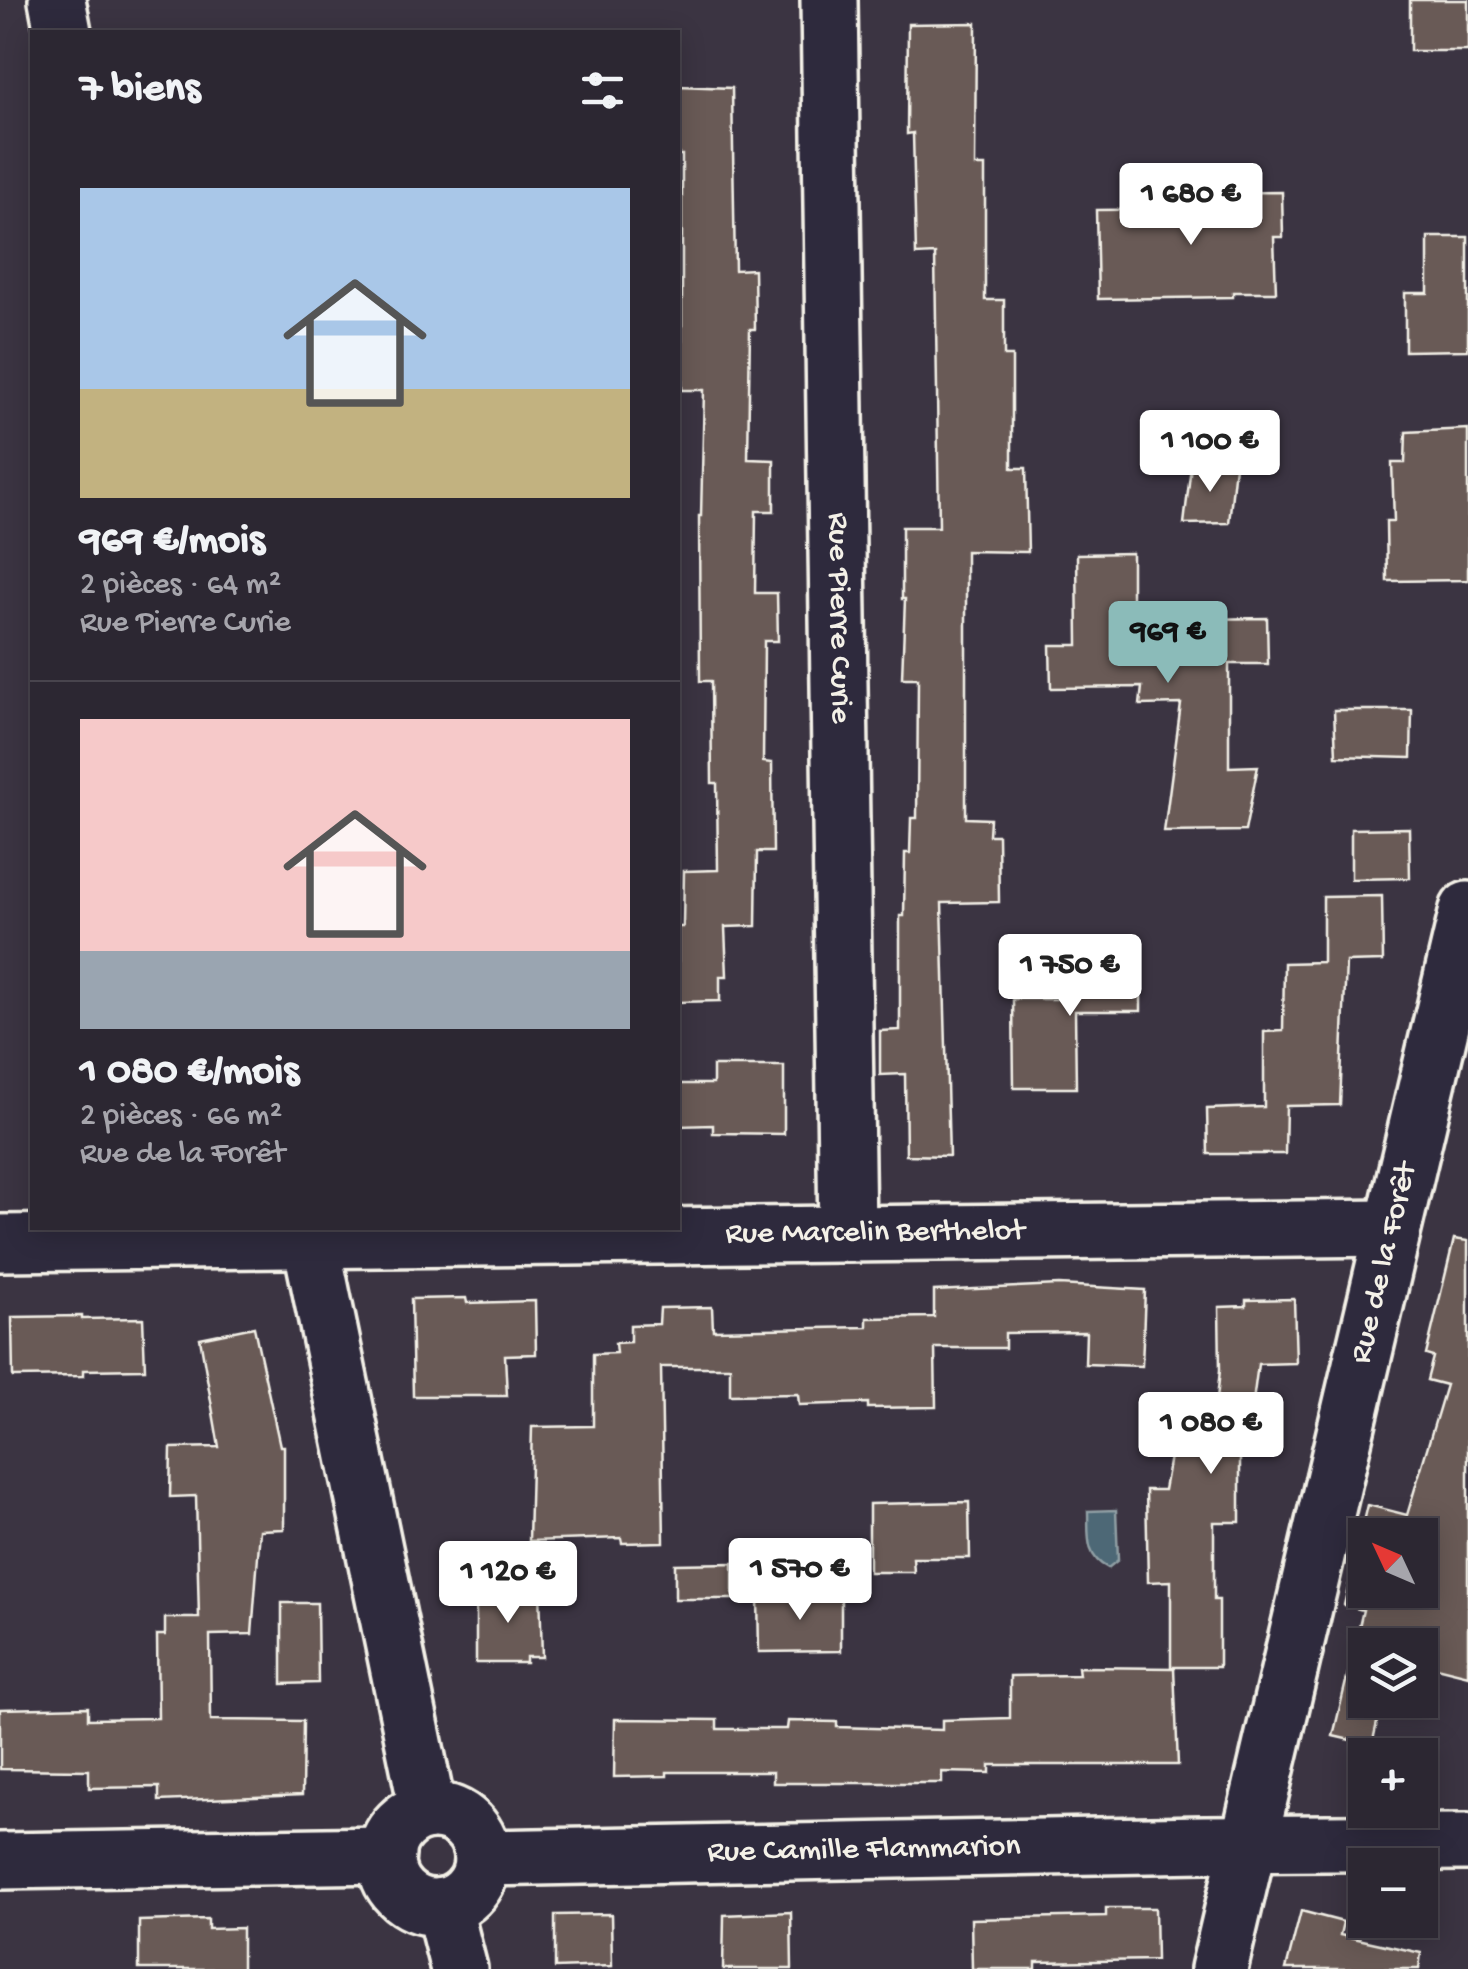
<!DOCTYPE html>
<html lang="fr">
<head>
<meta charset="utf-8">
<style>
	body { margin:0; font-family:"Gochi Hand",sans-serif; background:#342f3a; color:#f1f3f6; height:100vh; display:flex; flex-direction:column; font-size:38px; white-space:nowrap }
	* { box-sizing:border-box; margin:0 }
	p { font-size:32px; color:#a6a5ac }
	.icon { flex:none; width:55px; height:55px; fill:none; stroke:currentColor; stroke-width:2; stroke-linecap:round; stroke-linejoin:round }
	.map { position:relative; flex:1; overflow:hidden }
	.details { position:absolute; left:30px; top:30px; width:650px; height:1200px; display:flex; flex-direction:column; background:#2c2732; border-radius:0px; box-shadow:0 5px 25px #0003,0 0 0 2px #48444d }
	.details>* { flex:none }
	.needle { width:65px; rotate:314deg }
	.controls { position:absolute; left:1348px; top:1518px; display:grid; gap:20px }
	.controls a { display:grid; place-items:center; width:90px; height:90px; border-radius:0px; background:#2c2732; box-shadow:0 5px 25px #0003,0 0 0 2px #48444d; font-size:50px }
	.price { position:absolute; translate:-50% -85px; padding:0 22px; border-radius:10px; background:#fff; color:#222; font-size:32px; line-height:65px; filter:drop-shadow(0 2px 5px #0008) }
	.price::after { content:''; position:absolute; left:50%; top:60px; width:30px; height:22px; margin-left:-15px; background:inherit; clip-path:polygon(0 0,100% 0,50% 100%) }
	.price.on { background:#8bbbb9; color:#111 }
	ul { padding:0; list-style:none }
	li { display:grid; align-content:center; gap:20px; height:530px; padding:0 50px }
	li+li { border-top:2px solid #48444d }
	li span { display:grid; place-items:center; height:310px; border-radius:0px; color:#555 }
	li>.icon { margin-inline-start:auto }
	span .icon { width:180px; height:180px; fill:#fffc; stroke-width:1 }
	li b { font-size:42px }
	h2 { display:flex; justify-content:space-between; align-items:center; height:120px; padding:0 50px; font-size:42px }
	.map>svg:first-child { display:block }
	.water { fill:#4e6876; stroke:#909fa4; stroke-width:2.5 }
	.building { fill:#695a57; stroke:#f4f1e8; stroke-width:2.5; fill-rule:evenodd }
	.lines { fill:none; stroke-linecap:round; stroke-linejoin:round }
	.street-casing { stroke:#f4f1e8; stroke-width:62 }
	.street { stroke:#2f2a3d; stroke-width:55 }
	.labels { text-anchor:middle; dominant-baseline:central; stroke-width:8; stroke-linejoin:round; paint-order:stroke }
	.street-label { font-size:32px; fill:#f4f1e8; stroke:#2f2a3d }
</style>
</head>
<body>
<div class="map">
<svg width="1468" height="1969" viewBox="0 0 1468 1969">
	<rect width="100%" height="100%" fill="#3b3442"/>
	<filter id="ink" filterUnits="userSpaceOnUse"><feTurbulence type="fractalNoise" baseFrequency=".01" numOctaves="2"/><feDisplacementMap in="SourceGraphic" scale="20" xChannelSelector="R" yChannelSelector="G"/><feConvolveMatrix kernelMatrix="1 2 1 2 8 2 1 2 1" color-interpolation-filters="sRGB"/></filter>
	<g filter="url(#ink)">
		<path class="water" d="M 1116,1510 L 1118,1560 L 1108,1568 C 1084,1556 1089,1534 1088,1511 Z"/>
		<g class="building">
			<rect x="1410" y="0" width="58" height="51"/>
			<path d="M 976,23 L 975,166 L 985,166 L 985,300 L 1004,300 L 1004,356 L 1012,356 L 1012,468 L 1026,468 L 1028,552 L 966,551 L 966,818 L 990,819 L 989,835 L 998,835 L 999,902 L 942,903 L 949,1156 L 906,1155 L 905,1074 L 880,1075 L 880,1031 L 900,1030 L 900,916 L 904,916 L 905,853 L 910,853 L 911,818 L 917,818 L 918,678 L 902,678 L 905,599 L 902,599 L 902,527 L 939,527 L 935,254 L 916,255 L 913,133 L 907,134 L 908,24 Z"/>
			<path d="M 678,86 L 732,88 L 735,270 L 754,269 L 755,329 L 750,329 L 748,459 L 774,460 L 774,511 L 756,511 L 755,593 L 777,593 L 778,641 L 764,641 L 763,762 L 772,763 L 773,852 L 757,852 L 756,926 L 725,927 L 727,976 L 720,976 L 720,1001 L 678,1002 L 678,927 L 683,927 L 684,871 L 718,870 L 717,783 L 712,783 L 711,681 L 700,681 L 699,516 L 701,516 L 704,390 L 682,390 L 682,155 L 678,155 Z"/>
			<path d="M 1282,192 L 1283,237 L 1274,237 L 1276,292 L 1233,292 L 1233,297 L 1098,299 L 1096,210 L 1200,209 L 1200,193 Z"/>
			<path d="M 1428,237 L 1468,237 L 1468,350 L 1405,351 L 1405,293 L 1428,293 Z"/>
			<path d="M 1468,429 L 1468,580 L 1387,581 L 1386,521 L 1394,521 L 1392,463 L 1405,463 L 1406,432 Z"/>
			<path d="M 1191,466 L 1235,466 L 1229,523 L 1184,524 Z"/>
			<path d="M 1132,553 L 1132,620 L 1267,618 L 1268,664 L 1229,664 L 1229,767 L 1258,766 L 1245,831 L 1164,832 L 1181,704 L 1140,705 L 1142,687 L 1051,688 L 1050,645 L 1078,645 L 1077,554 Z"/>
			<path d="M 1334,710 L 1412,710 L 1411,758 L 1336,756 Z"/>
			<path d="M 1409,828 L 1410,878 L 1351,879 L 1351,829 Z"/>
			<path d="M 1382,896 L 1383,961 L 1346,962 L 1340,1105 L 1286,1106 L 1285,1154 L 1208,1154 L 1207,1109 L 1264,1107 L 1264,1032 L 1283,1031 L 1284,963 L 1323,962 L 1323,897 Z"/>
			<path d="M 1074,955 L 1141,955 L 1141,1011 L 1075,1011 L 1076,1088 L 1014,1088 L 1013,999 L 1075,999 Z"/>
			<path d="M 713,1066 L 784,1066 L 784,1134 L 713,1133 L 713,1125 L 678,1126 L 678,1084 L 713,1084 Z"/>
			<path d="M 1454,1239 L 1468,1241 L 1468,1675 L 1420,1663 L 1420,1645 L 1365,1645 L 1365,1700 L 1382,1700 L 1372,1745 L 1333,1736 L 1363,1610 L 1344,1605 L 1368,1505 L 1407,1515 L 1446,1385 L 1427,1380 L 1433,1357 L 1426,1355 ZM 1365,1535 L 1420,1535 L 1420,1590 L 1365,1590 Z"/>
			<path d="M 1059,1285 L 1145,1290 L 1142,1366 L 1085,1364 L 1086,1332 L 1005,1333 L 1005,1348 L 935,1348 L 936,1407 L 868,1408 L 868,1403 L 799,1405 L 798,1394 L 730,1395 L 730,1367 L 661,1367 L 664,1542 L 622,1543 L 621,1538 L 529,1541 L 532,1427 L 593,1426 L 593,1354 L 616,1353 L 615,1343 L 630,1342 L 630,1325 L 659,1324 L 660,1308 L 712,1307 L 713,1330 L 867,1327 L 867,1318 L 934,1317 L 934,1291 Z"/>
			<path d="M 466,1298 L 467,1303 L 535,1301 L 536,1354 L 505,1355 L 507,1396 L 413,1396 L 411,1299 Z"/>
			<path d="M 1294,1299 L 1296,1363 L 1258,1364 L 1248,1439 L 1240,1437 L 1240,1522 L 1214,1522 L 1214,1600 L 1219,1600 L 1219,1667 L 1171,1667 L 1171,1581 L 1148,1582 L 1146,1490 L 1164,1490 L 1178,1412 L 1215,1419 L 1220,1370 L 1219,1307 L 1246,1306 L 1246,1300 Z"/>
			<path d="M 82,1316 L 82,1319 L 143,1318 L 145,1369 L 83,1370 L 83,1376 L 13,1377 L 12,1317 Z"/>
			<path d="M 254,1327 L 280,1446 L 284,1446 L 284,1529 L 260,1530 L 252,1634 L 210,1635 L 211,1720 L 303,1721 L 302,1795 L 159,1801 L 159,1787 L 89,1788 L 89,1770 L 0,1769 L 0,1709 L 88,1707 L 88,1719 L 158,1718 L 157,1635 L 165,1635 L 165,1618 L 199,1618 L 196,1496 L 170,1497 L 171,1448 L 219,1447 L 200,1338 Z"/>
			<path d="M 969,1502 L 970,1558 L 913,1558 L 914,1572 L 869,1572 L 869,1504 Z"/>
			<path d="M 733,1563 L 733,1599 L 675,1599 L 675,1564 Z"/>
			<path d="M 476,1589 L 540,1589 L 542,1657 L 526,1657 L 526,1663 L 476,1663 Z"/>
			<path d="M 841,1595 L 841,1651 L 759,1652 L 758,1596 Z"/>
			<path d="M 282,1603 L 317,1603 L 318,1683 L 282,1684 Z"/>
			<path d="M 1078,1667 L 1174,1668 L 1178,1765 L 990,1765 L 990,1773 L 942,1772 L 942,1783 L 773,1783 L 773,1772 L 667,1772 L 667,1776 L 614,1777 L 615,1719 L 717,1720 L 717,1729 L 787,1729 L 788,1721 L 837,1722 L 837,1727 L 942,1730 L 942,1720 L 1010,1718 L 1010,1676 L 1079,1675 Z"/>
			<path d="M 1106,1908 L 1155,1908 L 1156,1960 L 1036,1962 L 1036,1969 L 972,1969 L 971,1919 L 1106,1916 Z"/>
			<path d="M 1301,1911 L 1343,1922 L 1340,1935 L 1421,1953 L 1419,1969 L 1286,1969 Z"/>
			<path d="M 791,1912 L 792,1969 L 723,1969 L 724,1915 Z"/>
			<path d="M 611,1914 L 612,1966 L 555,1968 L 555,1915 Z"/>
			<path d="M 208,1919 L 208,1929 L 242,1928 L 242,1969 L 139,1969 L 139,1921 Z"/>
		</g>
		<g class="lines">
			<defs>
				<g id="street">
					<path d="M 57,0 L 63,32"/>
					<path id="s1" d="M 829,0 L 847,1234"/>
					<path d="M 308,1228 L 428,1811"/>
					<path id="s2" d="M 0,1243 L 1392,1228"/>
					<circle cx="434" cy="1859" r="48"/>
					<path id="s3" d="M 482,1858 L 1204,1844 L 1468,1842"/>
					<path d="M 0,1861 L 387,1855"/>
					<path d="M 443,1906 L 459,1969"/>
					<path id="s4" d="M 1219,1969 L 1468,910"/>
				</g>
			</defs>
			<use href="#street" class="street-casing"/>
			<use href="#street" class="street"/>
		</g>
	</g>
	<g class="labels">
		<g class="street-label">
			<text stroke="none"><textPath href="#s1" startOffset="618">Rue Pierre Curie</textPath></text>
			<text stroke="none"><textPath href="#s2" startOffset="875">Rue Marcelin Berthelot</textPath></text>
			<text stroke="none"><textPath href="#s4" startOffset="725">Rue de la Forêt</textPath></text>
			<text stroke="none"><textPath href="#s3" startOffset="382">Rue Camille Flammarion</textPath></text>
		</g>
	</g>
</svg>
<div class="controls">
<a><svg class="needle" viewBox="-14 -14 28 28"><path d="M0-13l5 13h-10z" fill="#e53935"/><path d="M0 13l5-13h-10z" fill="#a6a5ac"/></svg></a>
<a><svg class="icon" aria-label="layers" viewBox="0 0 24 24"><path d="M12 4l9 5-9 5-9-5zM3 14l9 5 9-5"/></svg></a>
<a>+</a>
<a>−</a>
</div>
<b class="price" style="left:1191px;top:248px">1 680 €</b>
<b class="price" style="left:1210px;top:495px">1 100 €</b>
<b class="price on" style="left:1168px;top:686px">969 €</b>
<b class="price" style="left:1070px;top:1019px">1 750 €</b>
<b class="price" style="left:1211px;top:1477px">1 080 €</b>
<b class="price" style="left:800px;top:1623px">1 570 €</b>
<b class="price" style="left:508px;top:1626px">1 120 €</b>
<section class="details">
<h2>7 biens<svg class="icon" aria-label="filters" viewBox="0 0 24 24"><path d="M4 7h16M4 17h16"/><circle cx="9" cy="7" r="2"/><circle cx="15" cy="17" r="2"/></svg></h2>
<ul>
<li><span style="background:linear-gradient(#a9c7e8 65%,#c2b280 0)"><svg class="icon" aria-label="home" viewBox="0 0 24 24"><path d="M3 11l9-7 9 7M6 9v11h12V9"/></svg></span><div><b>969 €/mois</b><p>2 pièces · 64 m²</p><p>Rue Pierre Curie</p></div></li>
<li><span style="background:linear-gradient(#f6c9c9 75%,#9aa5b1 0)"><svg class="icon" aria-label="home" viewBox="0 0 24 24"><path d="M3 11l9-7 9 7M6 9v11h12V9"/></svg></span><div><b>1 080 €/mois</b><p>2 pièces · 66 m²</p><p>Rue de la Forêt</p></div></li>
</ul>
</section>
</div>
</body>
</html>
